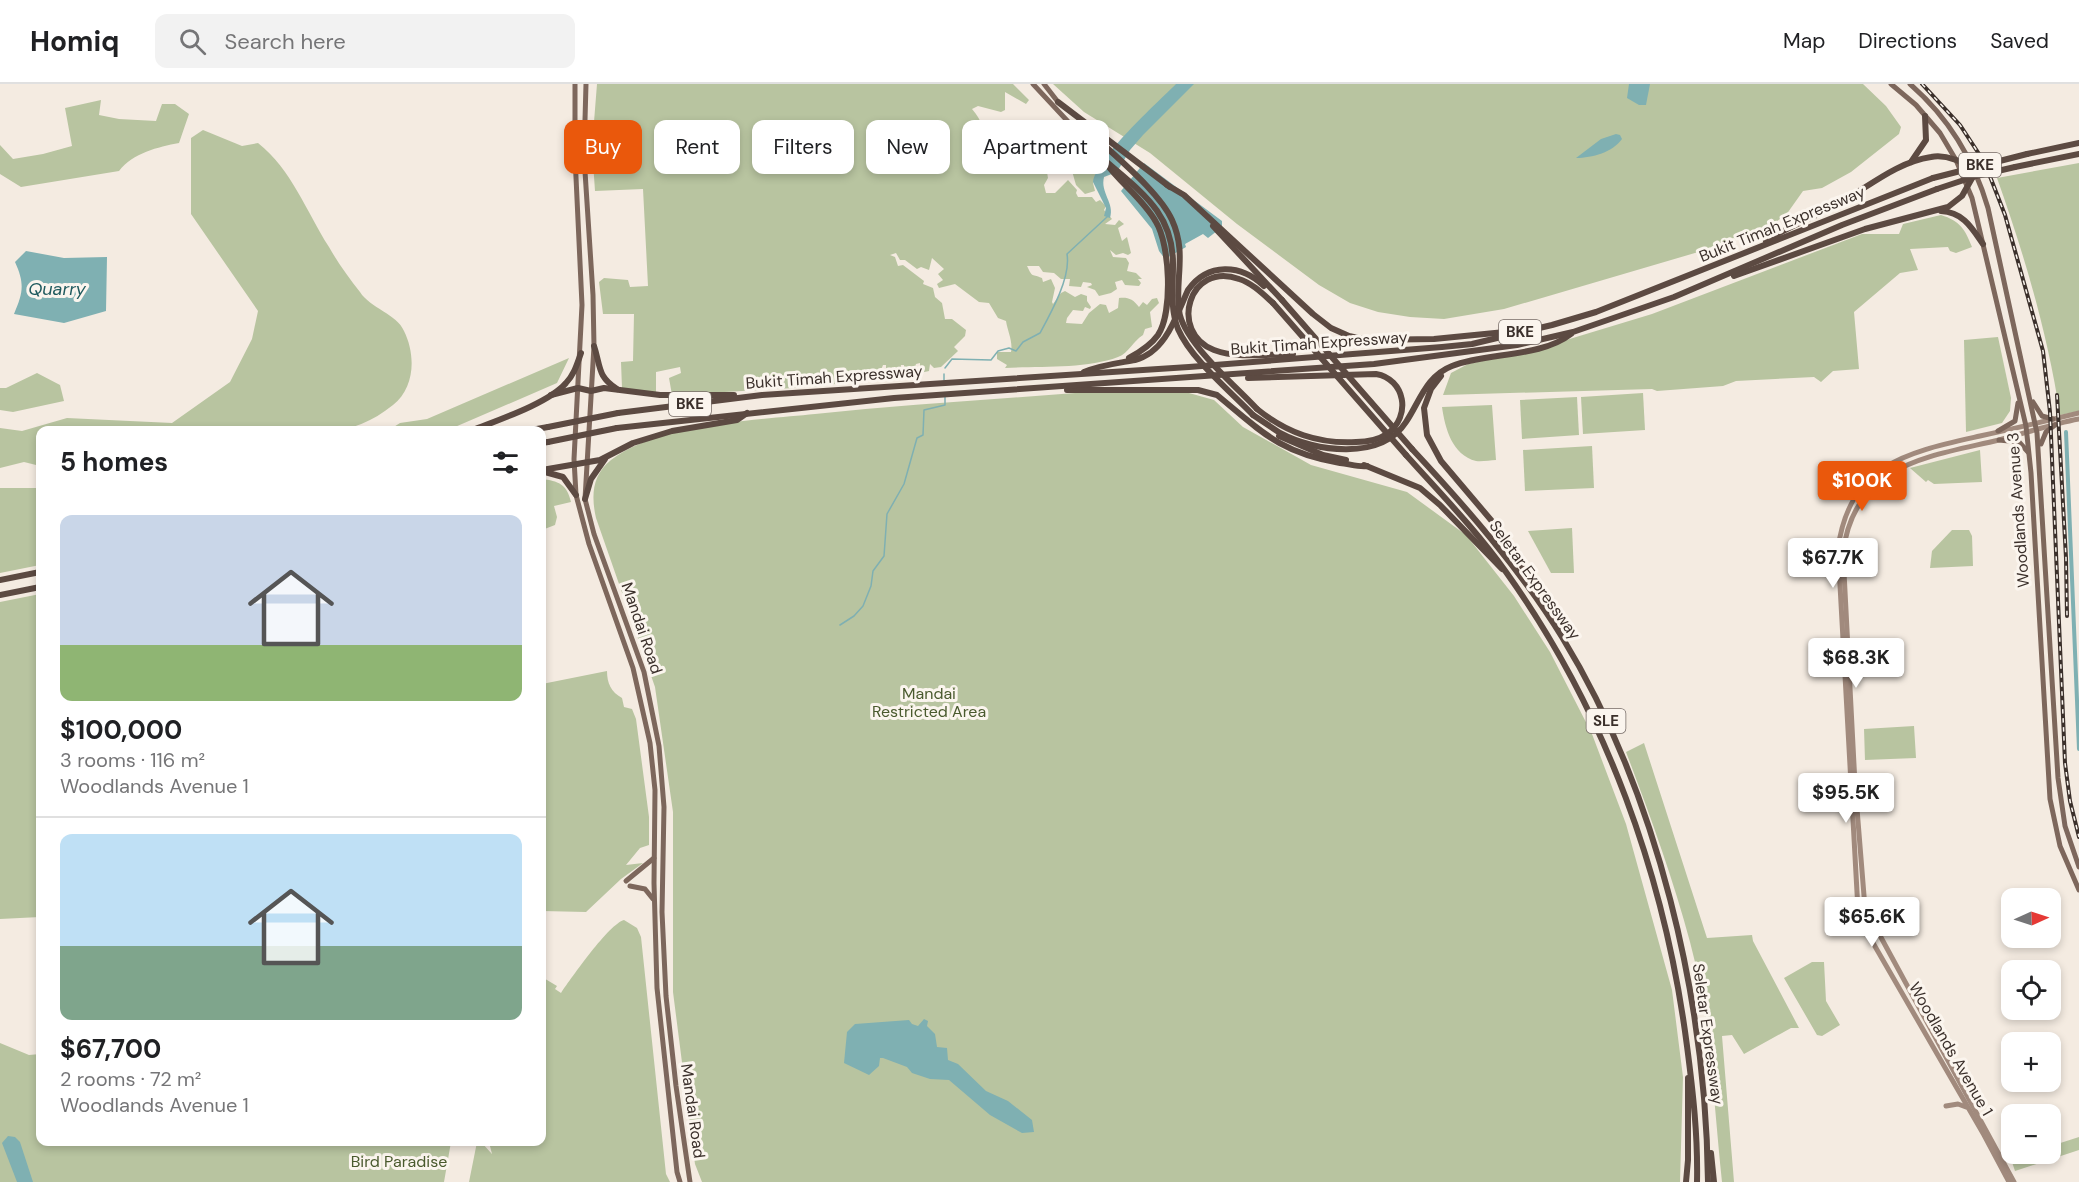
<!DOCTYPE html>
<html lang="en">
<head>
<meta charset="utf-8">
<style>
	body { margin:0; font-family:"DM Sans",sans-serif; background:#f2f2f2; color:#202124; height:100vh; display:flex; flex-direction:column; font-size:22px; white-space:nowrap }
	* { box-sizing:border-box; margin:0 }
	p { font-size:20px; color:#757577 }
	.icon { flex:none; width:33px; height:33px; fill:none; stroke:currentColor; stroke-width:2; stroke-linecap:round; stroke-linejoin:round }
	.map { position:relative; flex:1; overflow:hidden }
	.sheet { position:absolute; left:36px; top:342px; width:510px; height:720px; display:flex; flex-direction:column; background:#fff; border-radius:12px; box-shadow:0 3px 9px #0003 }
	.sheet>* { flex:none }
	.top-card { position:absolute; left:564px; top:36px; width:570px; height:54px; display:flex; gap:12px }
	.needle { width:39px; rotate:87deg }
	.buttons { position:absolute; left:2001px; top:804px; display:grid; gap:12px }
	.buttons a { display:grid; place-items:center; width:60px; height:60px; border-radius:12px; background:#fff; box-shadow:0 3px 9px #0003; font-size:30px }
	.price { position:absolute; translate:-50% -51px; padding:0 14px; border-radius:6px; background:#fff; color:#222; font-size:20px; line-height:39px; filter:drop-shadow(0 2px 3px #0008) }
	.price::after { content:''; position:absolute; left:50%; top:36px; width:18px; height:14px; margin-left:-9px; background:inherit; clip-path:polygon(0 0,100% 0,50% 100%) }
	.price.current { background:#ea580c; color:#fff }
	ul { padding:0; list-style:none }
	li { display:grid; align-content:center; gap:12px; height:318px; padding:0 24px }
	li+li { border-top:2px solid #e0e0e0 }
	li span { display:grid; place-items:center; height:186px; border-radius:12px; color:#555 }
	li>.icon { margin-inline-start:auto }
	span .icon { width:108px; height:108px; fill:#fffc; stroke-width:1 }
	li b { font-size:26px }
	h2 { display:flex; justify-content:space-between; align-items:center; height:72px; padding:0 24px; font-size:26px }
	.chip { padding:0 21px; border-radius:12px; background:#fff; box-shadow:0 3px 9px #0003; font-size:21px; line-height:54px }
	.chip.current { background:#ea580c; color:#fff }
	header { display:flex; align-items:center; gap:36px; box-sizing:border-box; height:84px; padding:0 30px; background:#fff; border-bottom:2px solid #e0e0e0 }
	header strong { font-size:28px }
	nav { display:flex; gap:33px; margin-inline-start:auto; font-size:21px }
	.search { width:420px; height:54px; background:#f2f2f2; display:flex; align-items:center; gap:15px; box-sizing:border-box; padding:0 21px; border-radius:12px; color:#757577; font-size:22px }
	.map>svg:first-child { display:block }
	.green { fill:#b8c4a0 }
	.water { fill:#7fb0b2 }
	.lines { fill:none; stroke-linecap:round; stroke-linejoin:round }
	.stream { stroke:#7fb0b2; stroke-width:1.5 }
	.canal { stroke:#7fb0b2; stroke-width:4 }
	.secondary { stroke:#a18a7d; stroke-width:5 }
	.primary { stroke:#7d675c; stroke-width:5 }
	.motorway { stroke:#5c4a42; stroke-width:6 }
	.rail-casing { stroke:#3b302b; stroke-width:4 }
	.rail { stroke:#fbf5ee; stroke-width:1.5; stroke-dasharray:4.5; stroke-linecap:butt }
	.motorway-bridge { stroke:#5c4a42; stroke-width:6 }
	.labels { text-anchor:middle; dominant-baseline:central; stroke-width:6; stroke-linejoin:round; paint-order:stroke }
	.shield { fill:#fbf5ee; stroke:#756b66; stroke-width:1.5 }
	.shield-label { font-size:15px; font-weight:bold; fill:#3b302b }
	.street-label { font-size:16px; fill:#3b302b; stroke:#fbf5ee }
	.park-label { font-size:16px; fill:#4a5a2e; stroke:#fbf5ee }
	.water-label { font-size:18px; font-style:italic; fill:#1f5a5e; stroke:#fbf5ee }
</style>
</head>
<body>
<header>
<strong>Homiq</strong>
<div class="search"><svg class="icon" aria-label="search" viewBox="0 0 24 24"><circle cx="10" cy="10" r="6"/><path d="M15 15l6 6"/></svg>Search here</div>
<nav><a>Map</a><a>Directions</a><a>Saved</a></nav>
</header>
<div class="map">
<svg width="2079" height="1098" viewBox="0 0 2079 1098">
	<rect width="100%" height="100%" fill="#f4ebe1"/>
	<g class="green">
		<path d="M 597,0 L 1013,0 L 1029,16 L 1026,20 L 1005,8 L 1005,26 L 1001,28 L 978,22 L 972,25 C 982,36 984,49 994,59 L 1009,58 L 1008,64 L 1011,68 L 1012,55 L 1019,52 L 1023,54 L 1030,47 C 1040,55 1036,58 1035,69 L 1038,74 L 1046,71 L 1045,63 L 1049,58 L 1057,57 L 1062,61 L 1063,70 L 1058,79 L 1040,83 L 1047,88 L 1048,94 L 1044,101 L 1046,109 L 1055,109 L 1068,96 L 1077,106 L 1076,109 L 1078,113 L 1092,113 L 1096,118 L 1100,116 L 1106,122 L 1104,126 L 1112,135 L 1105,140 L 1115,141 L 1119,136 L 1124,140 L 1118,144 L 1122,157 L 1127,153 L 1131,169 L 1128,171 L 1123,169 L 1116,171 L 1110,166 L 1113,173 L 1126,174 L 1129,179 L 1127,187 L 1136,189 L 1142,195 L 1138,195 L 1141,199 L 1139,202 L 1125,201 L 1122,196 L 1115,198 L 1117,205 L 1111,209 L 1099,212 L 1095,206 L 1087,203 L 1092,201 L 1091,199 L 1083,198 L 1081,203 L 1069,202 L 1070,195 L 1061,195 L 1054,189 L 1043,188 L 1039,182 L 1027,182 C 1033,194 1030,189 1042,194 L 1043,198 L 1051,195 L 1055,204 L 1052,218 L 1053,220 L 1061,209 L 1065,207 L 1075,213 L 1081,210 L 1087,212 L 1087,217 L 1091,223 L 1090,225 L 1085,223 L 1083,227 L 1073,226 L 1067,234 L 1066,239 L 1082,240 L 1089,229 L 1100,220 L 1106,221 L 1109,229 L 1118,224 L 1119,214 C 1128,213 1133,215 1139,223 L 1143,218 L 1147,221 L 1152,215 L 1157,214 L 1159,219 L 1150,228 L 1152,243 L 1145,245 L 1143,251 C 1133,257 1129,269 1118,273 C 1087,285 1039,282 1005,284 L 1007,281 L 997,275 L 997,268 L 1011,268 C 1013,257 1008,249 1006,237 L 998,234 L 989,219 L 979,218 L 955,200 L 939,204 L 937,200 L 943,196 L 938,190 L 944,185 L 932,174 L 929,186 L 921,183 L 917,185 L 905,176 L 900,176 L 896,169 L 890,171 L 895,173 L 898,182 L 903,181 L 924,197 L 923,200 L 933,204 L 935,213 L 942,219 L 945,235 L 952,235 L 966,246 L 965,252 L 954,263 L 958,267 L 941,283 L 934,284 L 930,280 L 929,287 L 920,289 L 920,279 L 916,280 L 914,286 L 904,286 L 904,281 L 901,281 L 900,288 L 894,289 L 886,285 L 886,281 L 883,281 L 879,291 L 873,292 L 872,289 L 868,289 L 858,297 L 812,303 L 802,301 L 794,304 L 672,311 L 669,294 L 681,289 L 680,283 L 656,288 L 656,310 L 622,304 L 621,278 L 633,277 L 634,230 L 603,230 L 599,198 L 604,194 L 628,196 L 630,203 L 648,202 L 643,105 L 595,107 L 592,63 Z"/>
		<path d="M 1053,0 L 1863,0 L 1886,22 L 1901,43 L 1899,50 L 1851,88 L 1822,104 L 1803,107 L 1786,131 L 1771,141 L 1729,159 L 1504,225 L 1444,235 L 1410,233 L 1378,228 L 1350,219 L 1319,201 L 1237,140 L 1150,69 L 1084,28 Z"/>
		<path d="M 101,16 L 99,31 L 119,35 L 156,37 L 162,20 L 175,20 L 189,30 L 179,59 C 158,63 133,69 119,87 L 21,103 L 0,90 L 0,61 L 13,75 L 43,70 L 72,62 L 65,24 Z"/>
		<path d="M 203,46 L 242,62 L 258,59 C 292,86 306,127 329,163 C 338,179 349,194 360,208 C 370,224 397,230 404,247 C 416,271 415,304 393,321 C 369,340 344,350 313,346 C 299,345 281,340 268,346 L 40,346 L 40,382 L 24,378 L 0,384 L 0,344 L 22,347 L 67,334 L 172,339 L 230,298 L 252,255 L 258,227 L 191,130 L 191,54 Z"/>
		<path d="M 1087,73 L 1088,78 L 1097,85 L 1093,99 L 1095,107 L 1085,110 L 1076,101 L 1072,87 L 1075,80 L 1081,81 L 1080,74 Z"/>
		<path d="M 2079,79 L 2079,327 L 2060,331 C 2048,250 2024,170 1997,94 Z"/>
		<path d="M 1941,131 C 1960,137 1965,145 1972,163 L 1956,169 L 1950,167 L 1948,163 L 1910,165 L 1918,186 L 1900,189 L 1854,228 L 1859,285 L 1833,287 L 1821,298 L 1814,293 L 1736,297 L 1723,302 L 1657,307 L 1652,305 L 1443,311 L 1451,289 L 1468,280 L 1530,267 L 1652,230 L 1862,150 L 1899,150 L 1903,140 Z"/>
		<path d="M 1998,253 L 2011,314 L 2010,327 L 2002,339 L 1966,348 L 1964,256 Z"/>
		<path d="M 569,274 L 557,299 L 448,346 L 389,346 L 400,339 L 427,335 Z"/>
		<path d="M 37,289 L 60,301 L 64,317 L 13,328 L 0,326 L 0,304 L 6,304 Z"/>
		<path d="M 1075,309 L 1189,309 L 1214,316 L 1243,343 L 1311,381 L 1407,408 L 1466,451 L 1514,512 L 1550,568 L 1592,650 L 1626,740 L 1672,906 L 1683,993 L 1680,1098 L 702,1098 L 695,1080 L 673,908 L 673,728 L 655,603 L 596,434 C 591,412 592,391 611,376 C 657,340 758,336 815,330 C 901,321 988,316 1075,309 Z"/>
		<path d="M 1643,309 L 1645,346 L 1583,350 L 1581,313 Z"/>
		<path d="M 1577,313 L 1579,351 L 1522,355 L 1520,316 Z"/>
		<path d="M 1492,321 L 1496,376 C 1490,376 1482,378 1476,377 C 1452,371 1445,344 1442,323 Z"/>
		<path d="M 1592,362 L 1594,404 L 1525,407 L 1523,366 Z"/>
		<path d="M 1980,366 L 1982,398 L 1934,400 L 1928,396 L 1926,398 L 1910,384 Z"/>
		<path d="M 542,395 C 558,397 567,400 571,418 L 554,422 L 557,433 L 555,441 L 542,446 Z"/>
		<path d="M 0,404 L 40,404 L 40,481 L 0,489 Z"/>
		<path d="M 1572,444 L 1574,489 L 1551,489 L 1528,447 Z"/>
		<path d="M 1952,446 L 1969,446 L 1972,452 L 1973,482 L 1930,484 L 1932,467 Z"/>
		<path d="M 40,510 L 40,833 L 0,835 L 0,518 Z"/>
		<path d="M 607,587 C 607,599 611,608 622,614 L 624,623 L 632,625 L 636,635 L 649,733 L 649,761 L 640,764 L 626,781 L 643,779 L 621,795 L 586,828 L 542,827 L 542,600 Z"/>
		<path d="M 1914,642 L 1916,674 L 1865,676 L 1864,645 Z"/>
		<path d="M 1644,659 L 1707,854 L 1752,851 L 1753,857 L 1799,944 L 1791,944 L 1744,970 L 1732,951 L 1722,952 L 1734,1098 L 1722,1098 C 1714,1022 1710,932 1690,858 C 1673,794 1650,731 1626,668 Z"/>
		<path d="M 624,836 L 637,844 L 641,853 L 666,1090 L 670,1098 L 469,1098 L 477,1058 L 482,1059 L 492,1070 L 489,1058 L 542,1058 L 542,893 L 557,902 L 555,905 L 561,909 C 572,893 609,840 624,836 Z"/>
		<path d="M 1812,878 L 1824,878 L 1826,917 L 1840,941 L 1822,952 L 1817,951 L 1784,894 Z"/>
		<path d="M 0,959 L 29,971 L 40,970 L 40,1058 L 451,1058 L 444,1098 L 0,1098 Z"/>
		<path d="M 2079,1053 L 2079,1066 L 2015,1087 L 2011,1075 L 2026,1070 L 2050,1070 L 2051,1062 Z"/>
	</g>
	<g class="water">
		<path d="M 1176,0 L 1194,0 L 1143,51 L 1130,66 L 1117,88 L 1104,93 C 1100,109 1115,119 1110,134 L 1104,132 L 1106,124 L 1093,98 C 1096,74 1157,19 1176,0 Z"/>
		<path d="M 1629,0 L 1650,0 L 1646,21 L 1639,21 L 1627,14 Z"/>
		<path d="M 1616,50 L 1620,51 L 1622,55 C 1613,68 1592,74 1576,74 L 1601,55 Z"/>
		<path d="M 1144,79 L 1222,137 L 1222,143 L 1208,154 L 1203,150 L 1185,160 L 1186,163 L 1165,175 L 1159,167 L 1152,145 L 1121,107 Z"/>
		<path d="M 26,167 L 64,174 L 107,173 L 106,227 L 64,239 L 14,230 C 23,209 25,200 15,178 Z"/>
		<path d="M 924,935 L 928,937 L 927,942 L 935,950 L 937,963 L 947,964 L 948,976 L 958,980 L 986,1007 L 1008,1017 L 1032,1036 L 1034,1048 L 1022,1049 L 990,1031 L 949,996 L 930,995 L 912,989 L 907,983 L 883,974 L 880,974 L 879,982 L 869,991 L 844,979 L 847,948 L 855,940 L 909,936 L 912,940 L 918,942 Z"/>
		<path d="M 8,1052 L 15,1053 L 20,1058 L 33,1098 L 17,1098 L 2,1059 Z"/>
	</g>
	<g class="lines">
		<g class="stream">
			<path d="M 945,284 L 952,275 L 991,276 L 998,267 L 1009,264 L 1016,267 L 1023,258 L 1040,249 C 1051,229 1071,193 1067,170 L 1107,133"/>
			<path d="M 944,290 L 944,296"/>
			<path d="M 840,541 L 854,532 L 863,522 L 871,502 L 873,487 L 884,472 L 887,430 L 904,400 L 917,354 L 923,351 L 924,326 L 945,321 L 945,312"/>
		</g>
		<path class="canal" d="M 2066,348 L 2079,665"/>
		<g class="secondary">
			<path d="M 1946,1022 L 1958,1020 L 1966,1023"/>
			<path d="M 2009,1098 L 1984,1051 L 1869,852 L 1858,826 L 1838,465 C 1849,379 1909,368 1980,352 C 2013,345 2046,337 2079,329"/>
			<path d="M 2014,1098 L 1865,824 L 1855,700 L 1843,469 C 1854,379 1928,373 1999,356 C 2026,349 2052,340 2079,335"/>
		</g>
		<g class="primary">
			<path d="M 575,0 L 575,72 L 582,221 L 574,375 L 576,411 L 589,460 L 633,584 L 650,659 L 655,706 L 654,799 L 657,904 L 677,1088 L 680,1098"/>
			<path d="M 586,0 L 584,72 L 593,211 L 594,262 L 585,415 L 594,450 L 644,588 L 659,662 L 664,723 L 662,828 L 666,912 L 676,1002 L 690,1098"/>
			<path d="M 1033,0 L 1101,73"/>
			<path d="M 1044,0 L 1058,18"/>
			<path d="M 1891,0 L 1916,21 L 1940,49 L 1956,76 L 1972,114 L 2026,342 L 2031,389 L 2050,715 L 2060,762 L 2079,806"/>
			<path d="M 1910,0 C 1948,33 1974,76 1988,124 L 2037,349 L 2058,694 L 2065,742 L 2079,783"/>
			<path d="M 2033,318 L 2042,332 L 2053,335"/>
			<path d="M 1998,347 L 2015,337 L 2018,319"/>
			<path d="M 1999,356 L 2019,358 L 2028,368"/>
			<path d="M 2041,360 L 2046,348 L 2055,341"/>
			<path d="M 626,797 L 654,774"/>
			<path d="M 630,802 L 645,805 L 653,815"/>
		</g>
		<g class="motorway">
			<path d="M 1058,18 L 1170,103"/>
			<path d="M 2027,70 L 2079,59"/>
			<path d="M 1105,78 C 1120,99 1143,115 1156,138 C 1170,161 1173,228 1158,251 C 1151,261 1140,268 1129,274"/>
			<path d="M 1911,78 L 1926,56 L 1925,32"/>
			<path d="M 2015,83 L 2079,70"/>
			<path d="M 1167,101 L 1184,111 L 1313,230 L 1331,244 L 1349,252 L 1367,256 L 1434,255 L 1515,247"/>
			<path d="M 1941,127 C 1963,128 1972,144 1983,160"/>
			<path d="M 1213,142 L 1282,216"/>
			<path d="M 1766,157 C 1787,143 1813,134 1836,121 C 1866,105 1896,78 1931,73 C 1947,70 1961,77 1974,86"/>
			<path d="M 1734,192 L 1865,145 L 1948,123 L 1962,112 L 1975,89"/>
			<path d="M 1273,219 C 1263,210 1252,199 1239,195 C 1189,177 1168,248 1214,266 C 1238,275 1268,270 1293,270"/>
			<path d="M 594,262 C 601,283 597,292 617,305"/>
			<path d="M 1084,288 C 1100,281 1119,279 1135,276 C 1166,268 1176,232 1188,206 C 1208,178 1241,180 1264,202"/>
			<path d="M 1441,292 L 1431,305 L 1424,324 L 1427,351 L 1441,377 L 1502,449 L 1559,544"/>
			<path d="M 1248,294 L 1376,290 C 1405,295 1412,332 1387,350 C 1378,356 1367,358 1356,358 C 1318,360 1287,349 1257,325"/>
			<path d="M 1067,306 L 1198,306 L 1217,311 C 1262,348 1280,369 1340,379 C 1350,380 1358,383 1367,382"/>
			<path d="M 551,311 L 578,304 L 591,307 L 604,304 L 660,311 L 734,311"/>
			<path d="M 618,329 L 762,311 L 1189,283 L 1442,263 L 1472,260 L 1552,241 L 1596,228 L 1933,94"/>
			<path d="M 1253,331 C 1262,337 1271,343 1280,349 C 1315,368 1381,377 1406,338 C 1420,317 1426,292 1452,282 C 1487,268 1540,274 1571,250"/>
			<path d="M 617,344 L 894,314 L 1374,280 L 1517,261 L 1573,248 L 1674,213 L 1842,141 L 1937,105"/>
			<path d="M 473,346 C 498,336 549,319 566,299 C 574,291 577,280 581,269"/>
			<path d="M 531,346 L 548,343"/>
			<path d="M 1279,352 L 1323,371 L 1346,376"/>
			<path d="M 542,359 L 548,358"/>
			<path d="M 1412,365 C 1466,423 1520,485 1562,553 C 1658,710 1706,915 1708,1098"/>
			<path d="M 1406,371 C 1440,409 1476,446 1506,488 C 1606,628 1665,792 1687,962 C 1693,1008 1698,1052 1697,1098"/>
			<path d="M 1364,381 L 1420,404 L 1440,421 L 1502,485"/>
			<path d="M 542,386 L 600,376 L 633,359 L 672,347 L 737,336 L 747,329"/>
			<path d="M 545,388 L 563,393 L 576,411"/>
			<path d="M 585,415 L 591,395 L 605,375"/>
			<path d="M 0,496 L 40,488"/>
			<path d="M 0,511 L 40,503"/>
			<path d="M 1711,1069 L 1714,1098"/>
			<path d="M 1686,1098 L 1688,1076 L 1688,994"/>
		</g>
		<defs>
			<g id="rail">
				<path d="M 1922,0 L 1960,41 L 1981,73 L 1991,95 L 2005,131 L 2043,267 L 2050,328 L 2065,679 L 2070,717 L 2079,753"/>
				<path d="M 2057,311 L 2066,474 L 2067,532"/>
			</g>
		</defs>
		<use href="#rail" class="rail-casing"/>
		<use href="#rail" class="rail"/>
		<g class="motorway-bridge">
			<path d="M 1088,46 C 1112,70 1159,107 1172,136 C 1187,169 1175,194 1179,226 C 1182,257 1236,302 1257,325"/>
			<path d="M 1101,73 C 1138,106 1174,127 1173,182 C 1173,203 1170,225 1178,245 C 1191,275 1230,307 1253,331"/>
			<path d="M 1933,94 L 2027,70"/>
			<path d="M 1937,105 L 1976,92 L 2015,83"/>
			<path d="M 1282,216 L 1412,365"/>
			<path d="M 1273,219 L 1406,371"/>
			<path d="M 548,343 L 618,329"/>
			<path d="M 548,358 L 617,344"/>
		</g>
	</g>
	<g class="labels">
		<g class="shield">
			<rect x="1959" y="69" width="42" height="24" rx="4.5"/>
			<rect x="1499" y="236" width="42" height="24" rx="4.5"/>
			<rect x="669" y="308" width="42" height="24" rx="4.5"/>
			<rect x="1586.5" y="625" width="39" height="24" rx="4.5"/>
		</g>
		<g class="shield-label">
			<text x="1980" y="81">BKE</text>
			<text x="1520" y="248">BKE</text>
			<text x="690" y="320">BKE</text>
			<text x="1606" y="637">SLE</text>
		</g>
		<g class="street-label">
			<text transform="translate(1782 140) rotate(-22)">Bukit Timah Expressway</text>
			<text transform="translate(1319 259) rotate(-4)">Bukit Timah Expressway</text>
			<text transform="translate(834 293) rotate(-4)">Bukit Timah Expressway</text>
			<text transform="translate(2018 426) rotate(-94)">Woodlands Avenue 3</text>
			<text transform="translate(1535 496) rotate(54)">Seletar Expressway</text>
			<text transform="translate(642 544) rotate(71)">Mandai Road</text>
			<text transform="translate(1708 950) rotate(82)">Seletar Expressway</text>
			<text transform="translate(1951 965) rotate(60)">Woodlands Avenue 1</text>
			<text transform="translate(693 1027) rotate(82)">Mandai Road</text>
		</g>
		<g class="park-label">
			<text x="929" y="609">Mandai<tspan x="929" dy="18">Restricted Area</tspan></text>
			<text x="399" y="1077">Bird Paradise</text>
		</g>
		<g class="water-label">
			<text x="57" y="205">Quarry</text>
		</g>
	</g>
</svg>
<div class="buttons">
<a><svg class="needle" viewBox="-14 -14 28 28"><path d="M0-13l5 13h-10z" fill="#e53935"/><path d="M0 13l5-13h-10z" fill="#757577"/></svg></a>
<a><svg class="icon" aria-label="locate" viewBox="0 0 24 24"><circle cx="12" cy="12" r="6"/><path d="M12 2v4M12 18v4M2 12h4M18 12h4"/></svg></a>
<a>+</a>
<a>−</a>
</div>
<b class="price current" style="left:1862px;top:428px">$100K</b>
<b class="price" style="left:1833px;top:505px">$67.7K</b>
<b class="price" style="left:1856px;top:605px">$68.3K</b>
<b class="price" style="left:1846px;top:740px">$95.5K</b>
<b class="price" style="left:1872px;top:864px">$65.6K</b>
<div class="top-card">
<a class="chip current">Buy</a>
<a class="chip">Rent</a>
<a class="chip">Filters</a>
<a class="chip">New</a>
<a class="chip">Apartment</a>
</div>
<section class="sheet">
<h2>5 homes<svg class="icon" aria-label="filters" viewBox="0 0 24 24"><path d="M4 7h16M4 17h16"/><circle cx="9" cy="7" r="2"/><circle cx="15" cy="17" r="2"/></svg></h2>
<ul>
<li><span style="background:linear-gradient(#c9d6e8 70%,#8fb573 0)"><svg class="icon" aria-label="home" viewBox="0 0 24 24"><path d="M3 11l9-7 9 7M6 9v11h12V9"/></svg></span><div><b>$100,000</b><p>3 rooms · 116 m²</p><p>Woodlands Avenue 1</p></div></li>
<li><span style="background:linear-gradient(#bfe0f5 60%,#7fa58c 0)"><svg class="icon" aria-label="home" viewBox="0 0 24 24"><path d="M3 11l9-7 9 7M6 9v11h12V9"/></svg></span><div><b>$67,700</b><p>2 rooms · 72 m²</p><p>Woodlands Avenue 1</p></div></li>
</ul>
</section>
</div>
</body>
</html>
